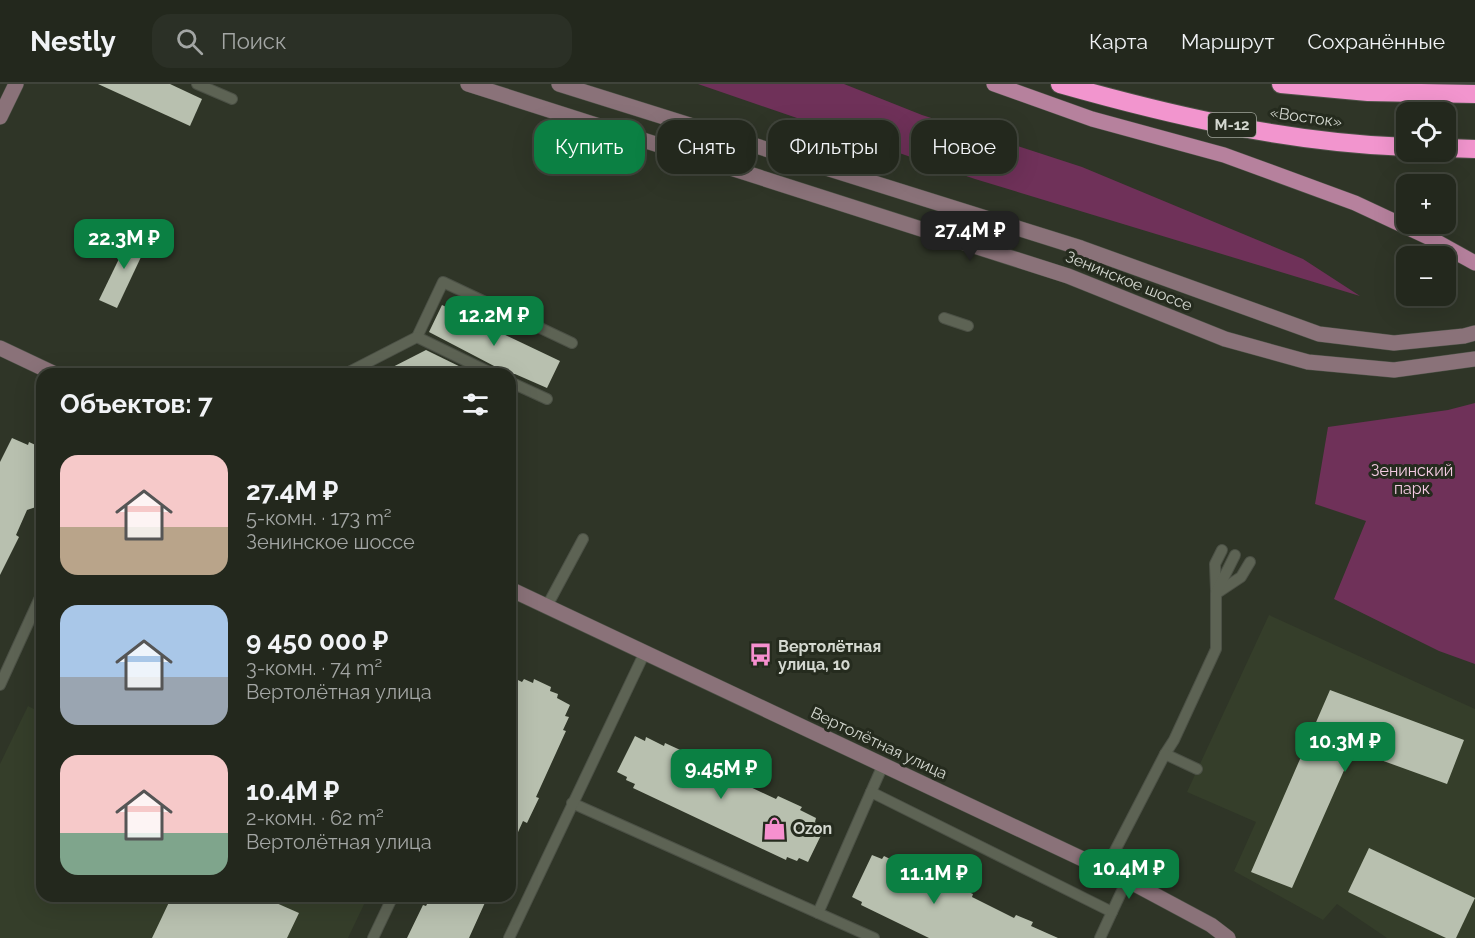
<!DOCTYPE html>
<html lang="ru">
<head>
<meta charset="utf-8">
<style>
	body { margin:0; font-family:Raleway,sans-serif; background:#2b3026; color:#f1f3f6; height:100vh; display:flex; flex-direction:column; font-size:22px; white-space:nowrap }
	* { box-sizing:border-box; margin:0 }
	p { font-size:20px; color:#a3a6a4 }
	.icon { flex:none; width:33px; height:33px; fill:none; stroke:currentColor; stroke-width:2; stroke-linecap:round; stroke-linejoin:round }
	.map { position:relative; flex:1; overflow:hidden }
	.panel { position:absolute; left:36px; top:284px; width:480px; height:534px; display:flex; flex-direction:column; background:#23281d; border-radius:18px; box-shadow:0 6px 24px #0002,0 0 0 2px #40443b }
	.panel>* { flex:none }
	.top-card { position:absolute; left:534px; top:36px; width:570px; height:54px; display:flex; gap:12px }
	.tools { position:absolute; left:1396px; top:18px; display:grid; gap:12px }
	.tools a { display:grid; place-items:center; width:60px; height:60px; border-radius:12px; background:#23281d; box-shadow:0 6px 24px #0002,0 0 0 2px #40443b; font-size:30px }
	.price { position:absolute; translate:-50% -51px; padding:0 14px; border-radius:12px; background:#0b8043; color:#fff; font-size:20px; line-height:39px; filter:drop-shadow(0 2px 3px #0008) }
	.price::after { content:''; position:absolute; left:50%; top:36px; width:18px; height:14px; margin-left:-9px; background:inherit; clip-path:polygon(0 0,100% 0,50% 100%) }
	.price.selected { background:#222; color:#fff }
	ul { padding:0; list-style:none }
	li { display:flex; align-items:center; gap:18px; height:150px; padding:0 24px }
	li span { display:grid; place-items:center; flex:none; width:168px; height:120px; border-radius:18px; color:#555 }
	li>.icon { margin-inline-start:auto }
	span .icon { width:72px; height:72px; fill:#fffc; stroke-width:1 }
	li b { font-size:26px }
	h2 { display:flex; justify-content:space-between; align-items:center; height:72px; padding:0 24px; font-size:26px }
	.pill { padding:0 21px; border-radius:18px; background:#23281d; box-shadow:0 6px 24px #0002,0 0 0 2px #40443b; font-size:21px; line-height:54px }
	.pill.selected { background:#0b8043; color:#fff }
	header { display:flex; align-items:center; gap:36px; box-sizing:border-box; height:84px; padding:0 30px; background:#23281d; border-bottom:2px solid #40443b }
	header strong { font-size:28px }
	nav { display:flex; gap:33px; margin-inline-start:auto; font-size:21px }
	.search { width:420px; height:54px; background:#2b3026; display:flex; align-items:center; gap:15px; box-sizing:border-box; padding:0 21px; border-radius:18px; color:#a3a6a4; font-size:22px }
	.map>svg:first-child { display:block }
	.built { fill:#353e2a }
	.green { fill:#6f3159 }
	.building { fill:#b8c0af }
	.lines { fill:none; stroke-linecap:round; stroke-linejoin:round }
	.lane-casing { stroke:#4c5146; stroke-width:12 }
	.secondary-casing { stroke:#4c5146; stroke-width:16 }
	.primary-casing { stroke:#4c5146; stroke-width:16 }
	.highway-casing { stroke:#4c5146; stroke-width:20 }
	.lane { stroke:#5d6354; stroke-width:10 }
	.secondary { stroke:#8a7279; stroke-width:15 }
	.primary { stroke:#b6819d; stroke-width:15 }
	.highway { stroke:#f295ce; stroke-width:18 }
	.labels { text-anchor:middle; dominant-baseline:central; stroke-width:6; stroke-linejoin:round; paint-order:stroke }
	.shield { fill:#252b1e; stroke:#a0a49b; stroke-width:1.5 }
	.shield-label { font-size:15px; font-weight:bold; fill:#d4d8d0 }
	.street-label { font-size:16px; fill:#d4d8d0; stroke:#252b1e }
	.park-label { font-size:16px; fill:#f5cce3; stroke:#252b1e }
	.poi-label { font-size:16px; font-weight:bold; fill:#d4d8d0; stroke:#252b1e; text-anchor:start }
</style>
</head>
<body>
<header>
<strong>Nestly</strong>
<div class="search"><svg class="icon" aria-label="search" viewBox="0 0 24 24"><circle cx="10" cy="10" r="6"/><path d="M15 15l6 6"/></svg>Поиск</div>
<nav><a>Карта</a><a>Маршрут</a><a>Сохранённые</a></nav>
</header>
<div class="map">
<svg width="1475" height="854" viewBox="0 0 1475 854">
	<rect width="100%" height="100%" fill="#2f3527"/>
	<g class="built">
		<path d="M 1269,531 L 1475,625 L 1475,854 L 1387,854 L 1337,820 L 1323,836 L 1234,787 L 1256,738 L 1187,708 Z"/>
		<path d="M 28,622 L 42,629 L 42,812 L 368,812 L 348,854 L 0,854 L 0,680 Z"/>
	</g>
	<g class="green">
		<path d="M 698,0 L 844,0 L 922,31 L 1082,83 L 1303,175 L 1360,212 L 975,95 Z"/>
		<path d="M 1475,319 L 1475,580 L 1439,567 L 1334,515 L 1366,437 L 1315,420 L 1328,343 L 1448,326 Z"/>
	</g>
	<g class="building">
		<path d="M 98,0 L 170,0 L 202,15 L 190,42 Z"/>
		<path d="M 132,148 L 149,156 L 117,224 L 99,216 Z"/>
		<path d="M 442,221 L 560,277 L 547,304 L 515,290 L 500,290 L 496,283 L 429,248 Z"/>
		<path d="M 426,266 L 475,290 L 379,290 Z"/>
		<path d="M 12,354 L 28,361 L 29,358 L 42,364 L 42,421 L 27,426 L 16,451 L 19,453 L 0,491 L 0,378 Z"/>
		<path d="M 510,592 L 522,598 L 524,595 L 533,599 L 534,595 L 551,603 L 550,607 L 558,610 L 557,614 L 570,621 L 565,632 L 569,633 L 563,646 L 566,647 L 536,713 L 539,714 L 527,739 L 523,737 L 510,766 Z"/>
		<path d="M 1330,606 L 1464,656 L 1447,700 L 1353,666 L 1292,804 L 1251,788 Z"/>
		<path d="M 635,652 L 645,657 L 646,653 L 664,662 L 665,659 L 689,670 L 688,673 L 720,688 L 722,685 L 745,696 L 744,700 L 776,715 L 778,712 L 802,723 L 800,726 L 816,734 L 815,738 L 825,743 L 808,778 L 799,774 L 797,777 L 787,773 L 786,776 L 633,704 L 635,700 L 626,696 L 627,693 L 617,688 Z"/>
		<path d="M 1369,764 L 1475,814 L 1456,854 L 1446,854 L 1348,808 Z"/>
		<path d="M 872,771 L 882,775 L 884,772 L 892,776 L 893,772 L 917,784 L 915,787 L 948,802 L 949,799 L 973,810 L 972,813 L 1014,834 L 1016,831 L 1033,838 L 1031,842 L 1058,854 L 929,854 L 861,821 L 862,818 L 852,813 Z"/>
		<path d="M 172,812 L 276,812 L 274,818 L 299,829 L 287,854 L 152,854 Z"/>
		<path d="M 431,812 L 488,812 L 469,854 L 407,854 L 423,821 L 426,822 Z"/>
	</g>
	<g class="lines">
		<defs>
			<g id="lane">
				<path d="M 197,0 L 232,15"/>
				<path d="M 944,234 L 968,242"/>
				<path d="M 417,253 L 443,198 L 572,259"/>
				<path d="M 345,290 L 417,253 L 493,290"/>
				<path d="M 510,298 L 547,315"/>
				<path d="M 1216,506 L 1215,480 L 1222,466"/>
				<path d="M 1217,509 L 1241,493 L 1250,478"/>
				<path d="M 547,522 L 583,455"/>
				<path d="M 0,601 L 42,509"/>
				<path d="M 1165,670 L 1174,656 L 1216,565 L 1216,509 L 1235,471"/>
				<path d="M 871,708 L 883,681"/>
				<path d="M 572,719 L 818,829 L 871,708 L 1112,828 L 1100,854"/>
				<path d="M 1105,786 L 1165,670 L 1197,685"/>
				<path d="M 1112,828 L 1127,796"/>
				<path d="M 818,829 L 874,854"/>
				<path d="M 373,854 L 393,812"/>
				<path d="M 509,854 L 645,568"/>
			</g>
			<g id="secondary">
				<path d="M 468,0 L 1068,192 L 1225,255 L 1308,278 L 1394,286 L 1475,275"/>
				<path d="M 559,0 L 1081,164 L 1319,250 L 1394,259 L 1464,252 L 1475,249"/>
				<path d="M 0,33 L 16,0"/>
				<path d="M 0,264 L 55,290"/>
				<path d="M 510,505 L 1127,796 L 1211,841 L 1228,854"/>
			</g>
			<path id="primary" d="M 994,0 L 1092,35 L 1224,71 L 1355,119 L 1430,154 L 1475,179"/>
			<g id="highway">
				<path d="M 1060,0 C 1173,32 1290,59 1407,63"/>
				<path d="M 1281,0 L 1368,8 L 1475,10"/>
				<path d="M 1446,64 L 1475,65"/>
			</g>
		</defs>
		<use href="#lane" class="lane-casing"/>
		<use href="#secondary" class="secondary-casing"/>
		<use href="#primary" class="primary-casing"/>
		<use href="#highway" class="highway-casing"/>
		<use href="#lane" class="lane"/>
		<use href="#secondary" class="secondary"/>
		<use href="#primary" class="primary"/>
		<use href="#highway" class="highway"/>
	</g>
	<defs>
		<symbol id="bus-bare" viewBox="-9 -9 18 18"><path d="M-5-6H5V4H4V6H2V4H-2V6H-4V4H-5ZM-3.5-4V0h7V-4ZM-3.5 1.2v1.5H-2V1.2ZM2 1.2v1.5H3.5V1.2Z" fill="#f690cf" stroke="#252b1e" stroke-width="2.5" paint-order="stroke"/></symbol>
		<symbol id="shop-bare" viewBox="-9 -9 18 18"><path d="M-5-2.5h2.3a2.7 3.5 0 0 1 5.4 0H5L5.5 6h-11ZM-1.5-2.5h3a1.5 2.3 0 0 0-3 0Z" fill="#f690cf" stroke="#252b1e" stroke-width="2.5" paint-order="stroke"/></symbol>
	</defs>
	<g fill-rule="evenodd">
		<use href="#bus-bare" x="744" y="554" width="33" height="33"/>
		<use href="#shop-bare" x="758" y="728" width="33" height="33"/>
	</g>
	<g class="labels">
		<rect class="shield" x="1208" y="29" width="48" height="24" rx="4.5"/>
		<g class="shield-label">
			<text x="1232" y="41">М-12</text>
		</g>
		<g class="street-label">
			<text transform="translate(1306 33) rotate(8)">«Восток»</text>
			<text transform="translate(1129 197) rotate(22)">Зенинское шоссе</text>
			<text transform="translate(879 659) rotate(25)">Вертолётная улица</text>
		</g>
		<g class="park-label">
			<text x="1412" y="386">Зенинский<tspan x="1412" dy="18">парк</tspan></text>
		</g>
		<g class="poi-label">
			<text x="778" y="562">Вертолётная<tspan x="778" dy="18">улица, 10</tspan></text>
			<text x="793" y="744">Ozon</text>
		</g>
	</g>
</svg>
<div class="tools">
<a><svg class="icon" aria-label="locate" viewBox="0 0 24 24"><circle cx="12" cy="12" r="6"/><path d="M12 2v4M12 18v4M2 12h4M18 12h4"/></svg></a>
<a>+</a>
<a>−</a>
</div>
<b class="price selected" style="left:970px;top:178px">27.4M ₽</b>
<b class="price" style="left:124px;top:186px">22.3M ₽</b>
<b class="price" style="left:494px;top:263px">12.2M ₽</b>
<b class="price" style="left:1345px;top:689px">10.3M ₽</b>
<b class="price" style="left:721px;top:716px">9.45M ₽</b>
<b class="price" style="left:1129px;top:816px">10.4M ₽</b>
<b class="price" style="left:934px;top:821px">11.1M ₽</b>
<div class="top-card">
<a class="pill selected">Купить</a>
<a class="pill">Снять</a>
<a class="pill">Фильтры</a>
<a class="pill">Новое</a>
</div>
<section class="panel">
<h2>Объектов: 7<svg class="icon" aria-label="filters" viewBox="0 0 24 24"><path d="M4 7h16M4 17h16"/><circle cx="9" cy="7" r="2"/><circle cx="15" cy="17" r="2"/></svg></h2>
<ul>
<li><span style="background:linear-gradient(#f6c9c9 60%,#b9a48a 0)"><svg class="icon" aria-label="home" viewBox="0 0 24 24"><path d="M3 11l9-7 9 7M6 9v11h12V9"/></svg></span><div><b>27.4M ₽</b><p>5-комн. · 173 m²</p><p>Зенинское шоссе</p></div></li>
<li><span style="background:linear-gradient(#a9c7e8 60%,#9aa5b1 0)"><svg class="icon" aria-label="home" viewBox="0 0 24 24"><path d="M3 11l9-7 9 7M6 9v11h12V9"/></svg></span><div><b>9 450 000 ₽</b><p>3-комн. · 74 m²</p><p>Вертолётная улица</p></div></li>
<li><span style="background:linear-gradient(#f6c9c9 65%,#7fa58c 0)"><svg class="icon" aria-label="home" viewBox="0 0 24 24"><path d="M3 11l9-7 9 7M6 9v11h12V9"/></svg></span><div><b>10.4M ₽</b><p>2-комн. · 62 m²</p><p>Вертолётная улица</p></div></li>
</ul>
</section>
</div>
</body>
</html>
